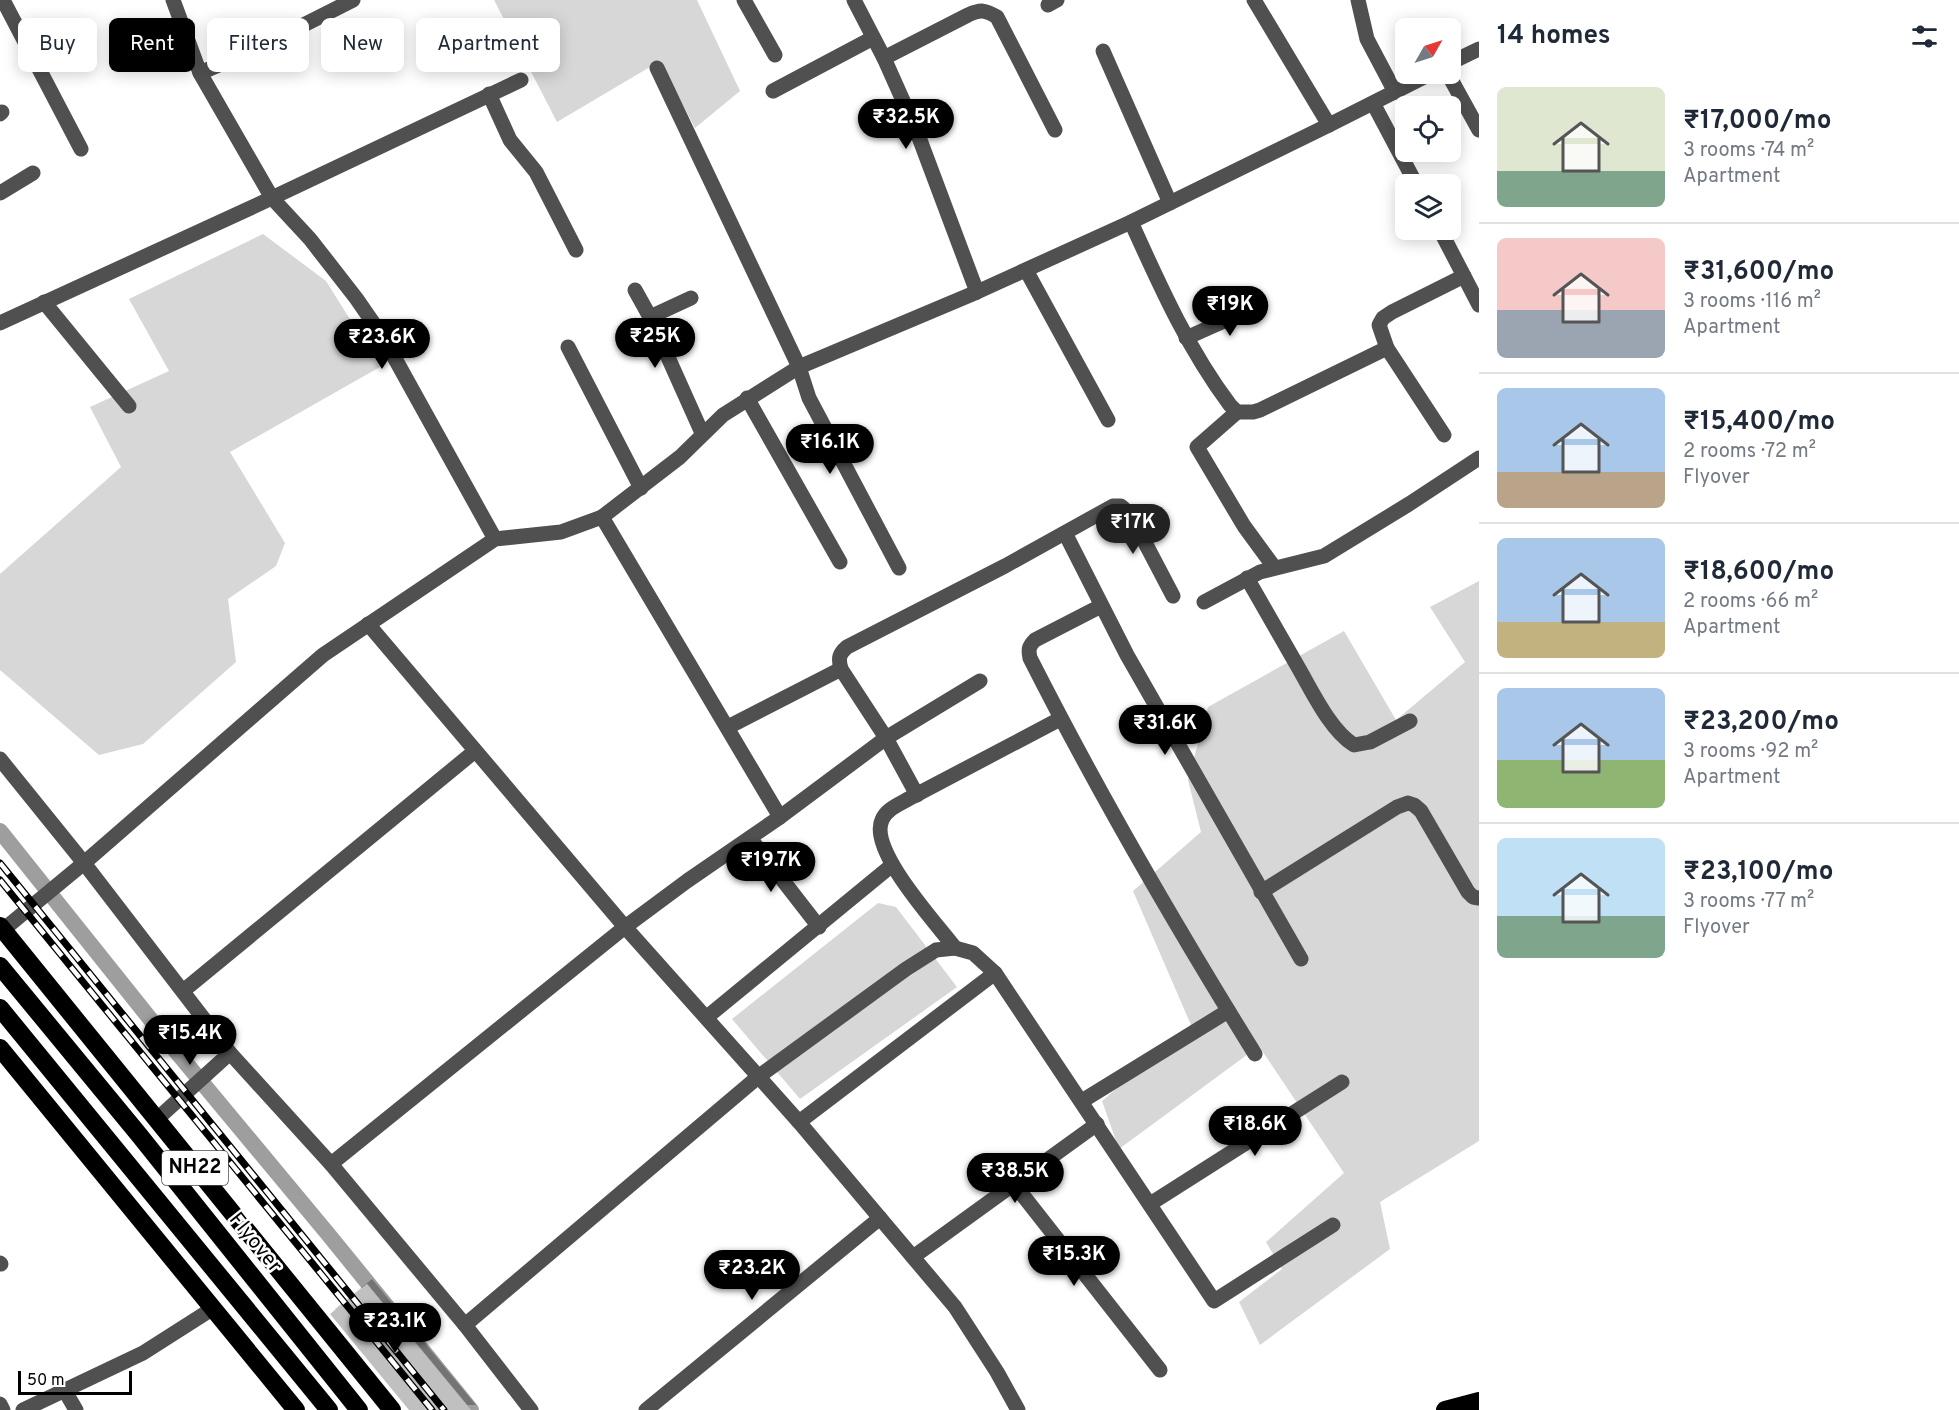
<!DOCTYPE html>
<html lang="en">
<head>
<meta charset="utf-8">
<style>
	body { margin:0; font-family:Overpass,sans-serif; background:#f2f2f3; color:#1f2937; height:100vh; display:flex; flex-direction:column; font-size:22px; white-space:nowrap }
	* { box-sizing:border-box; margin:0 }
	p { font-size:20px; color:#747a83 }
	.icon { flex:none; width:33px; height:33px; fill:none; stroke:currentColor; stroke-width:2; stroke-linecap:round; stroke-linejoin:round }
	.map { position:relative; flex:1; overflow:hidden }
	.details { display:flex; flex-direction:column; background:#fff; width:480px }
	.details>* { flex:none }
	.top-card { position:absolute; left:18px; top:18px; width:570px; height:54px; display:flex; gap:12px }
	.needle { width:39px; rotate:51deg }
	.tools { position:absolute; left:1395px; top:18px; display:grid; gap:12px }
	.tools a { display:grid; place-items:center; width:66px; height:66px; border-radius:9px; background:#fff; box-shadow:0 3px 15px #0003; font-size:30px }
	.scale { position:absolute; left:18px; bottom:15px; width:114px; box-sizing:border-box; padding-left:6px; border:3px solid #000; border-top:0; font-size:16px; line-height:21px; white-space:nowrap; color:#000; -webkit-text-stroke:4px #fff; paint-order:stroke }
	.price { position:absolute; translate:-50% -51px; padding:0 14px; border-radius:21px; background:#000; color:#fff; font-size:20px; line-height:39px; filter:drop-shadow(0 2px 3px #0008) }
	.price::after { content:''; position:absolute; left:50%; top:36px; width:18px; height:14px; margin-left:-9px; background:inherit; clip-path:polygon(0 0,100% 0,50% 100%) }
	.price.active { background:#222; color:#fff }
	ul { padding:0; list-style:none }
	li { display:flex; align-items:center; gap:18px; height:150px; padding:0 18px }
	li+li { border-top:2px solid #e0e1e3 }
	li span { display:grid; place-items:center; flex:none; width:168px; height:120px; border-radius:9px; color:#555 }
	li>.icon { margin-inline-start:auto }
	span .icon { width:72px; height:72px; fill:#fffc; stroke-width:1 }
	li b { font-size:26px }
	h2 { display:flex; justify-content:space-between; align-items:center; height:72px; padding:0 18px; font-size:26px }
	.chip { padding:0 21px; border-radius:9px; background:#fff; box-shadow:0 3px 15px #0003; font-size:21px; line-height:54px }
	.chip.active { background:#000; color:#fff }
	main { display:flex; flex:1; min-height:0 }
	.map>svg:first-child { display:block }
	.green { fill:#d7d7d7 }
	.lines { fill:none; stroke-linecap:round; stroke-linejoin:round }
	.canal { stroke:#9e9e9e; stroke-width:16 }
	.building { fill:#c0c0c0; filter:url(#shadow) }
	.minor { stroke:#505050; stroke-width:15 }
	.highway { stroke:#000; stroke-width:18 }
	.rail-casing { stroke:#000; stroke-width:7 }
	.rail { stroke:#fff; stroke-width:4.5; stroke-dasharray:14; stroke-linecap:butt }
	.labels { text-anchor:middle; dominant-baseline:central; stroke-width:5; stroke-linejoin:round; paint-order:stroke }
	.shield { fill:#fff; stroke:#4c4c4c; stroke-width:1.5 }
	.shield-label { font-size:20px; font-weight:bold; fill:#000 }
	.street-label { font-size:21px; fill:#000; stroke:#fff }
</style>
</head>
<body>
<main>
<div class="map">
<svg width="1479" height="1410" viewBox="0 0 1479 1410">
	<defs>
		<filter id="shadow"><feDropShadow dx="5" dy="-5" stdDeviation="0" flood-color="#0004"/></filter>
	</defs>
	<rect width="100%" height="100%" fill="#fff"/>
	<g class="green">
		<path d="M 494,0 L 697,0 L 740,91 L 695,128 L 660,61 L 557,122 Z"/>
		<path d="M 263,234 L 326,281 L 380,367 L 230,452 L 285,543 L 276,566 L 228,599 L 236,662 L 143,744 L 99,755 L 0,670 L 0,574 L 121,467 L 90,407 L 169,371 L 129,299 Z"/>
		<path d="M 1479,581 L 1479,1141 L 1380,1202 L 1390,1249 L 1260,1345 L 1239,1302 L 1282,1269 L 1266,1242 L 1344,1173 L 1259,1046 L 1119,1149 L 1102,1101 L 1191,1025 L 1133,891 L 1201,832 L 1188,780 L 1208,707 L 1344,631 L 1396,720 L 1465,662 L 1430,607 Z"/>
		<path d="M 878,903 L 896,907 L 957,987 L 800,1099 L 732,1019 Z"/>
	</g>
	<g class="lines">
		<path class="canal" d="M 0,831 L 175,1050 L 328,1234 L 471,1410"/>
	</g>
	<path class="building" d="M 367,1284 L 471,1410 L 409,1410 L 330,1314 Z"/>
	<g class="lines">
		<g class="minor">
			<path d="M 3,0 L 81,149"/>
			<path d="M 173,0 L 200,73 L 258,48 L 353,0"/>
			<path d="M 744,0 L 775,55"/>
			<path d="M 854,0 L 884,58 L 917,132 L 977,292"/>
			<path d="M 1254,0 L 1329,125"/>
			<path d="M 1358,0 L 1367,39 L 1395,92"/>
			<path d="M 1048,5 L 1057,0"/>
			<path d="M 1103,51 L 1170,203"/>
			<path d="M 884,58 L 968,15 C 981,9 985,10 997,17 L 1055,130"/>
			<path d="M 1450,63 L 1479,49"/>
			<path d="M 657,68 L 799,367 L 809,398 L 899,568"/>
			<path d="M 200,73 L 272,198 L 310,239 L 356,298 L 383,337 L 495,539"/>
			<path d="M 1448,74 L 1479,130"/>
			<path d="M 773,91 L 873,38"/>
			<path d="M 489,94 L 510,140 L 536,172 L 576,250"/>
			<path d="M 1373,103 L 1416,184"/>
			<path d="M 0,114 L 2,112"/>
			<path d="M 0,193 L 33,173"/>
			<path d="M 1131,222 C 1160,286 1188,349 1230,405 L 1237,412 L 1253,412 L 1260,410 L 1387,348"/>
			<path d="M 1440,230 L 1479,305"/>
			<path d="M 1026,270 L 1108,420"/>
			<path d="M 635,290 L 650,317 L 702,433"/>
			<path d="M 44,302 L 129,406"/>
			<path d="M 650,317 L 691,298"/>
			<path d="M 0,323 L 259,204 L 521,80"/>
			<path d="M 1186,338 L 1260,305"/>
			<path d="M 568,347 L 641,488"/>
			<path d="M 747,398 L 840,562"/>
			<path d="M 1237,412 L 1197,447 L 1244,526 L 1274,567"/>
			<path d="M 1444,435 L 1387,348 L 1379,325 L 1383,318 L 1392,312 L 1464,276"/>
			<path d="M 1065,533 L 1127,655 L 1301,959"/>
			<path d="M 1247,578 C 1264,608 1281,637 1298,667 C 1312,691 1330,730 1354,745 L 1370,742 L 1410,721"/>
			<path d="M 1204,602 L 1260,572 L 1324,556 L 1409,504 L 1479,458"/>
			<path d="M 1101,606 L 1035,640 C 1029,646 1028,649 1030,658 C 1099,794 1175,925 1255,1054"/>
			<path d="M 368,624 L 625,927 L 799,1122 L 955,1307 L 997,1372 L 1018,1410"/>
			<path d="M 841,669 C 838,658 839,654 847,647 L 1005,566 L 1113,506 L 1121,506 L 1130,514 L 1173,596"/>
			<path d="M 728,727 L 841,669 L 886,738 L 917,795"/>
			<path d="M 0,759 L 84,863 L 230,1053 L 331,1164 L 465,1325 L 531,1410"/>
			<path d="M 780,817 L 886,738 L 980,681"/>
			<path d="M 750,838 L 819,927"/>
			<path d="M 1261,892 L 1397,807 L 1408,803 L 1414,805 L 1421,811 L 1468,892 L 1473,897 L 1479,898"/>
			<path d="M 3,930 L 84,863 L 323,655 L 495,539 L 561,532 L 602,517 L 680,457 L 723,415 L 799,367 L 977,292 L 1131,222 L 1329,125 L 1430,74"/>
			<path d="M 955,948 C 937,924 868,850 882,820 C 886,809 900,804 910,798 L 1060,719"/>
			<path d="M 183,991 L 475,751"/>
			<path d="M 707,1017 L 891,866"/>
			<path d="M 1082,1101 L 1228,1011"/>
			<path d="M 156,1120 L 230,1053"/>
			<path d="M 799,1122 L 995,973"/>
			<path d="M 331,1164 L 625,927 L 687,881 L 780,817 L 602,517"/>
			<path d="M 1014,1184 L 1160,1370"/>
			<path d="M 1150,1204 L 1342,1082"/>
			<path d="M 913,1257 L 1097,1124"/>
			<path d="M 0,1263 L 1,1264"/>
			<path d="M 465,1325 L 758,1077 L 906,969 L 936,950 L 955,948 L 973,953 L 995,973 L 1214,1301 L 1333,1225"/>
			<path d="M 65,1391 L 76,1410"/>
			<path d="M 0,1404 L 3,1410"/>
			<path d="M 23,1410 L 143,1353 L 212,1309"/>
			<path d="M 646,1410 L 880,1218"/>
		</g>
		<g class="highway">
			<path d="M 0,926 L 392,1410"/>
			<path d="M 0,966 L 140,1136 L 359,1410"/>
			<path d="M 0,1008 L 329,1410"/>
			<path d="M 0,1048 L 296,1410"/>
			<path d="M 1445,1410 L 1479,1401"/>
		</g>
		<defs>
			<g id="rail">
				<path d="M 0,863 L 444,1410"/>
				<path d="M 0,880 L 432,1410"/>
			</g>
		</defs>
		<use href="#rail" class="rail-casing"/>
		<use href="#rail" class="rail"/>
	</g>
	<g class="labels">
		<rect class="shield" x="162" y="1151" width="66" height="34" rx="4.5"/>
		<g class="shield-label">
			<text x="195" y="1168">NH22</text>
		</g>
		<g class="street-label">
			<text transform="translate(255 1243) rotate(51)">Flyover</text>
		</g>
	</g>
</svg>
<div class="tools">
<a><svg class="needle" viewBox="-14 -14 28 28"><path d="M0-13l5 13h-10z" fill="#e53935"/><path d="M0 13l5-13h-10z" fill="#747a83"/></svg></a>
<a><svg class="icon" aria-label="locate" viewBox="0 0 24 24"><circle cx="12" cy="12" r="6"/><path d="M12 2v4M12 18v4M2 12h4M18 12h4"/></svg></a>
<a><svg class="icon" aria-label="layers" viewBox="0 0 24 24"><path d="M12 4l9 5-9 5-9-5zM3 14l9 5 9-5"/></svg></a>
</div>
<div class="scale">50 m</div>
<b class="price" style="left:906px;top:150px">₹32.5K</b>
<b class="price" style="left:1230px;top:337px">₹19K</b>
<b class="price" style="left:655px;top:369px">₹25K</b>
<b class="price" style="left:382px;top:370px">₹23.6K</b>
<b class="price" style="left:830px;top:475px">₹16.1K</b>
<b class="price active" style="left:1133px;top:555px">₹17K</b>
<b class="price" style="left:1165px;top:756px">₹31.6K</b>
<b class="price" style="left:771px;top:893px">₹19.7K</b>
<b class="price" style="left:190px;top:1066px">₹15.4K</b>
<b class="price" style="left:1255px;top:1157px">₹18.6K</b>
<b class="price" style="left:1015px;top:1204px">₹38.5K</b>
<b class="price" style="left:1074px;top:1287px">₹15.3K</b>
<b class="price" style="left:752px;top:1301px">₹23.2K</b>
<b class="price" style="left:395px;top:1354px">₹23.1K</b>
<div class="top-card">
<a class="chip">Buy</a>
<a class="chip active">Rent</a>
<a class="chip">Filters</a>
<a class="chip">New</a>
<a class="chip">Apartment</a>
</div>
</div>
<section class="details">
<h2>14 homes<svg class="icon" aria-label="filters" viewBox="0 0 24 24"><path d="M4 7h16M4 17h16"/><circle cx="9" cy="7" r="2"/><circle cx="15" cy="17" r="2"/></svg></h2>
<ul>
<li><span style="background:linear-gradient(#dfe7d0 70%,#7fa58c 0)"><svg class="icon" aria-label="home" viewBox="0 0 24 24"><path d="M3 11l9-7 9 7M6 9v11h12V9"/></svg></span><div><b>₹17,000/mo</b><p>3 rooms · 74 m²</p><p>Apartment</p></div></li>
<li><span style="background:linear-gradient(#f6c9c9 60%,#9aa5b1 0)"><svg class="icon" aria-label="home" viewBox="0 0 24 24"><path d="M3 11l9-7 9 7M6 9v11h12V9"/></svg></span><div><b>₹31,600/mo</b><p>3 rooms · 116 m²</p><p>Apartment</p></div></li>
<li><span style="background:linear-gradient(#a9c7e8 70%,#b9a48a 0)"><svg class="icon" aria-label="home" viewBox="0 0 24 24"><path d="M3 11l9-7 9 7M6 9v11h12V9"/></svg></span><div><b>₹15,400/mo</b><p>2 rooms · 72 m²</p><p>Flyover</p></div></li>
<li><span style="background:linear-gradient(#a9c7e8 70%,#c2b280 0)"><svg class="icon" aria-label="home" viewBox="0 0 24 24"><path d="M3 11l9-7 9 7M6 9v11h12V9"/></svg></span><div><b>₹18,600/mo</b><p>2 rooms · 66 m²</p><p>Apartment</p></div></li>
<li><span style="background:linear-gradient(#a9c7e8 60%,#8fb573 0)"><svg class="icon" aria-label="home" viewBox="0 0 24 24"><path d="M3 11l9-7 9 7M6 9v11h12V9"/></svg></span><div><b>₹23,200/mo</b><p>3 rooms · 92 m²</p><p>Apartment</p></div></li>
<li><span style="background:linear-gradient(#bfe0f5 65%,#7fa58c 0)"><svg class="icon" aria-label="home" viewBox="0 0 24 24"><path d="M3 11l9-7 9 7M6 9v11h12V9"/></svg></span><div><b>₹23,100/mo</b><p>3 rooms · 77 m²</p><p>Flyover</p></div></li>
</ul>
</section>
</main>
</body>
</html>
